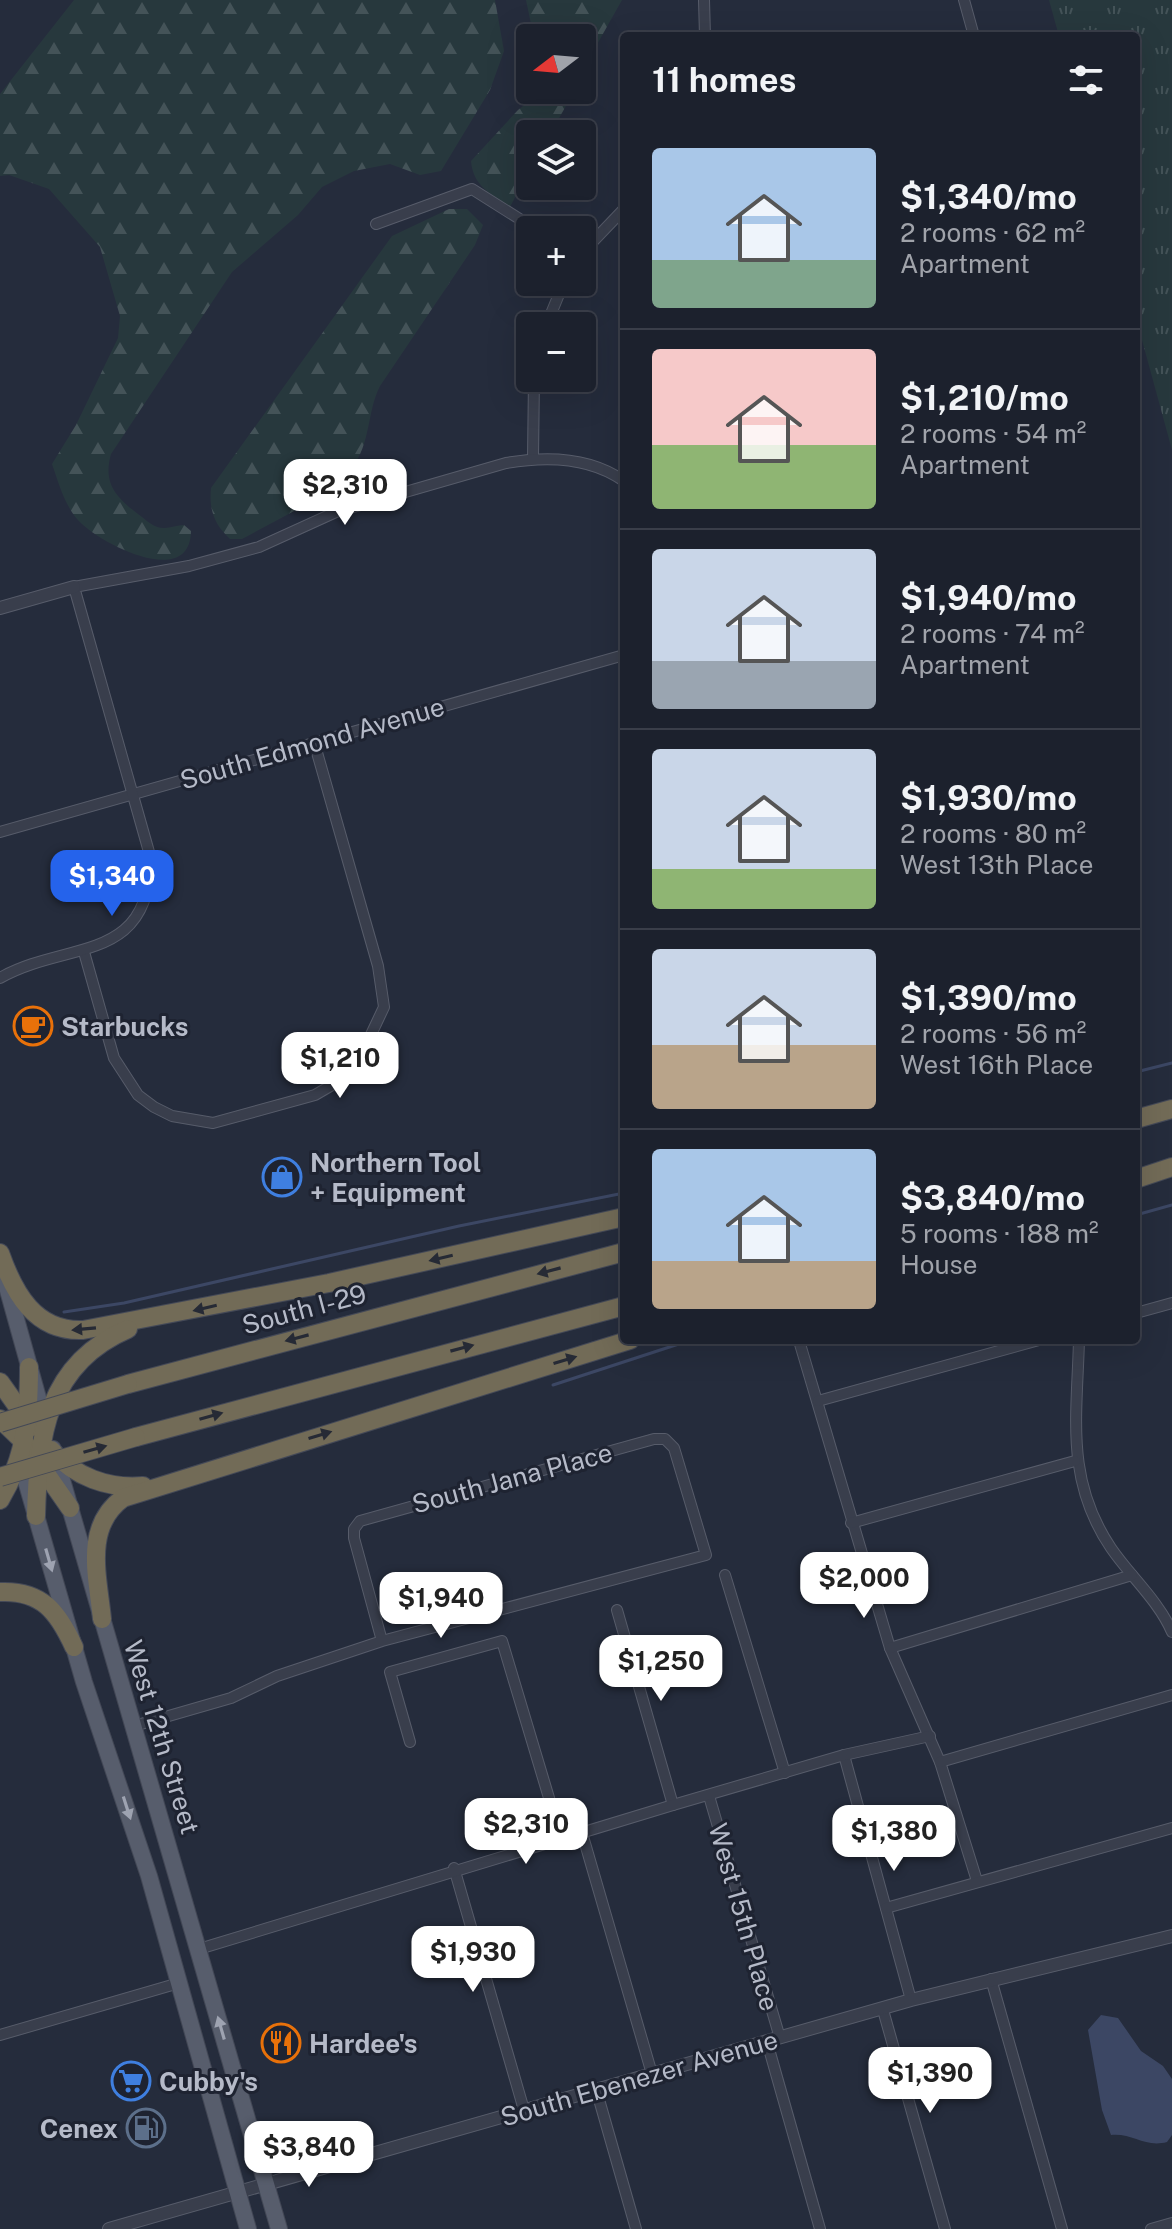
<!DOCTYPE html>
<html lang="en">
<head>
<meta charset="utf-8">
<style>
	body { margin:0; font-family:"Public Sans",sans-serif; background:#292e39; color:#f1f3f6; height:100vh; display:flex; flex-direction:column; font-size:30px; white-space:nowrap }
	* { box-sizing:border-box; margin:0 }
	p { font-size:26px; color:#a0a3aa }
	.icon { flex:none; width:44px; height:44px; fill:none; stroke:currentColor; stroke-width:2; stroke-linecap:round; stroke-linejoin:round }
	.map { position:relative; flex:1; overflow:hidden }
	.sheet { position:absolute; left:620px; top:32px; width:520px; height:1312px; display:flex; flex-direction:column; background:#1c212d; border-radius:8px; box-shadow:0 8px 32px #0002,0 0 0 2px #3a3e49 }
	.sheet>* { flex:none }
	.needle { width:52px; rotate:254deg }
	.tools { position:absolute; left:516px; top:24px; display:grid; gap:16px }
	.tools a { display:grid; place-items:center; width:80px; height:80px; border-radius:8px; background:#1c212d; box-shadow:0 8px 32px #0002,0 0 0 2px #3a3e49; font-size:40px }
	.price { position:absolute; translate:-50% -68px; padding:0 18px; border-radius:16px; background:#fff; color:#222; font-size:26px; line-height:52px; filter:drop-shadow(0 2px 4px #0008) }
	.price::after { content:''; position:absolute; left:50%; top:48px; width:24px; height:18px; margin-left:-12px; background:inherit; clip-path:polygon(0 0,100% 0,50% 100%) }
	.price.active { background:#2563eb; color:#fff }
	ul { padding:0; list-style:none }
	li { display:flex; align-items:center; gap:24px; height:200px; padding:0 32px }
	li+li { border-top:2px solid #3a3e49 }
	li span { display:grid; place-items:center; flex:none; width:224px; height:160px; border-radius:8px; color:#555 }
	li>.icon { margin-inline-start:auto }
	span .icon { width:96px; height:96px; fill:#fffc; stroke-width:1 }
	li b { font-size:34px }
	h2 { display:flex; justify-content:space-between; align-items:center; height:96px; padding:0 32px; font-size:34px }
	.map>svg:first-child { display:block }
	.grass { fill:url(#grass-tufts) }
	.forest { fill:url(#forest-firs) }
	.water { fill:#3c4764 }
	.lines { fill:none; stroke-linecap:round; stroke-linejoin:round }
	.stream { stroke:#3c4764; stroke-width:3 }
	.minor-casing { stroke:#575c6a; stroke-width:12 }
	.tertiary-casing { stroke:#575c6a; stroke-width:14 }
	.primary-casing { stroke:#424755; stroke-width:18 }
	.motorway-casing { stroke:#444957; stroke-width:20 }
	.minor { stroke:#393e4c; stroke-width:10 }
	.tertiary { stroke:#393e4c; stroke-width:12 }
	.primary { stroke:#575d6c; stroke-width:16 }
	.motorway { stroke:#726b57; stroke-width:18 }
	.motorway-bridge-casing { stroke:#444957; stroke-width:20; stroke-linecap:butt }
	.motorway-bridge { stroke:#726b57; stroke-width:18 }
	.oneway { fill:#262a35 }
	.oneway2 { fill:#9ea3b1 }
	.labels { text-anchor:middle; dominant-baseline:central; stroke-width:6; stroke-linejoin:round; paint-order:stroke }
	.street-label { font-size:26px; fill:#b5bac8; stroke:#1e2331 }
	.poi-label { font-size:26px; font-weight:bold; fill:#b5bac8; stroke:#1e2331; text-anchor:start }
</style>
</head>
<body>
<div class="map">
<svg width="1172" height="2229" viewBox="0 0 1172 2229">
	<defs>
		<pattern id="grass-tufts" width="24" height="20" patternUnits="userSpaceOnUse" patternTransform="scale(2)"><rect width="24" height="20" fill="#27383d"/><path d="M3 7l-1-3M5 7V3M7 7l1-3M15 17l-1-3M17 17v-4M19 17l1-3" fill="none" stroke="#445358"/></pattern>
		<pattern id="forest-firs" width="22" height="20" patternUnits="userSpaceOnUse" patternTransform="scale(2)"><rect width="22" height="20" fill="#27383d"/><path d="M5 1l3.5 6h-7zM16 11l3.5 6h-7z" fill="#445358"/></pattern>
	</defs>
	<rect width="100%" height="100%" fill="#252c3c"/>
	<path class="grass" d="M 1049,0 L 1172,0 L 1172,450 L 1136,318 L 1136,36 L 1059,36 Z"/>
	<g class="forest">
		<path d="M 74,0 L 495,0 L 504,51 L 490,90 L 441,171 L 420,175 L 390,164 L 354,171 L 322,187 L 298,215 L 232,272 L 111,454 C 102,485 118,499 142,517 C 148,522 156,529 165,528 C 170,528 178,525 184,525 L 191,531 C 190,589 104,545 82,524 C 66,510 59,484 52,464 L 76,425 L 118,338 L 120,316 L 100,247 L 49,189 L 9,175 L 0,176 L 0,94 Z"/>
		<path d="M 526,0 L 622,0 L 582,71 L 582,38 L 534,38 Z"/>
		<path d="M 543,90 L 575,90 L 550,134 L 530,134 L 530,168 L 510,207 C 491,194 473,186 471,161 L 518,110 Z"/>
		<path d="M 449,209 L 467,209 L 483,225 L 475,245 L 380,386 C 367,411 371,443 352,468 C 330,496 274,521 242,539 L 230,539 C 214,524 209,510 211,488 L 392,236 Z"/>
	</g>
	<path class="water" d="M 1101,2015 L 1118,2018 L 1141,2051 L 1163,2066 L 1172,2079 L 1172,2135 L 1167,2142 C 1145,2148 1133,2133 1111,2135 L 1102,2110 L 1088,2030 Z"/>
	<g class="lines">
		<g class="stream">
			<path d="M 1136,1072 L 1172,1063"/>
			<path d="M 1136,1215 L 1172,1205"/>
			<path d="M 64,1312 L 124,1303 L 459,1226 L 624,1193"/>
			<path d="M 553,1385 L 691,1340"/>
		</g>
		<defs>
			<g id="minor">
				<path d="M 704,0 L 705,36"/>
				<path d="M 964,0 L 974,36"/>
				<path d="M 376,224 L 472,189 L 537,230"/>
				<path d="M 582,253 L 624,209"/>
				<path d="M 546,326 L 564,282"/>
				<path d="M 533,458 L 534,378"/>
				<path d="M 0,832 L 624,655"/>
				<path d="M 84,952 L 114,1058 L 138,1095 L 154,1107 L 172,1116 L 213,1123 L 315,1095 L 339,1081 L 359,1060 L 384,1007 L 378,966 L 314,742"/>
				<path d="M 0,978 C 67,940 149,965 151,859 L 74,587 L 189,566 L 259,547 L 336,512 L 506,463 C 546,456 590,457 624,481"/>
				<path d="M 1136,1313 L 1172,1303"/>
				<path d="M 1079,1340 C 1077,1417 1065,1480 1111,1548 C 1130,1576 1158,1600 1172,1632"/>
				<path d="M 800,1344 L 890,1648 L 940,1762 L 977,1881"/>
				<path d="M 818,1401 L 1039,1340"/>
				<path d="M 851,1523 L 1075,1461"/>
				<path d="M 725,1575 L 785,1773"/>
				<path d="M 617,1610 L 673,1805"/>
				<path d="M 890,1648 L 1132,1575"/>
				<path d="M 134,1726 L 231,1698 L 277,1676 L 382,1641 L 706,1555 L 674,1448 L 665,1439 L 654,1439 L 360,1521 L 354,1529 L 354,1538 L 382,1641"/>
				<path d="M 410,1742 L 390,1672 L 502,1641 L 561,1838"/>
				<path d="M 844,1755 L 911,2000"/>
				<path d="M 940,1762 L 1172,1695"/>
				<path d="M 709,1796 L 780,2038"/>
				<path d="M 582,1833 L 652,2074"/>
				<path d="M 454,1868 L 524,2110"/>
				<path d="M 886,1908 L 1172,1828"/>
				<path d="M 199,1949 L 673,1805 L 844,1755 L 930,1736"/>
				<path d="M 991,1979 L 1062,2229"/>
				<path d="M 883,2010 L 945,2229"/>
				<path d="M 0,2035 L 179,1983"/>
				<path d="M 767,2042 L 820,2229"/>
				<path d="M 596,2089 L 636,2229"/>
				<path d="M 1151,2229 L 1172,2223"/>
			</g>
			<g id="tertiary">
				<path d="M 0,608 L 74,587"/>
				<path d="M 109,2229 L 911,2000 L 1172,1936"/>
			</g>
			<g id="primary">
				<path d="M 4,1276 L 45,1423"/>
				<path d="M 53,1449 L 279,2229"/>
				<path d="M 20,1460 L 84,1682 L 149,1876 L 248,2229"/>
			</g>
			<g id="motorway">
				<path d="M 1136,1119 L 1172,1109"/>
				<path d="M 1136,1179 L 1172,1167"/>
				<path d="M 0,1253 C 14,1293 35,1332 83,1330 L 329,1283 L 624,1217"/>
				<path d="M 0,1382 L 32,1427"/>
				<path d="M 128,1384 L 624,1252"/>
				<path d="M 0,1419 L 24,1442 L 70,1508"/>
				<path d="M 136,1437 L 624,1306"/>
				<path d="M 51,1450 C 75,1477 108,1489 143,1486"/>
				<path d="M 0,1500 C 26,1457 29,1416 29,1367"/>
				<path d="M 36,1516 C 38,1437 46,1364 128,1329"/>
				<path d="M 0,1592 C 42,1590 58,1612 74,1647"/>
				<path d="M 102,1619 C 98,1577 83,1527 123,1498 L 630,1340"/>
			</g>
		</defs>
		<use href="#minor" class="minor-casing"/>
		<use href="#tertiary" class="tertiary-casing"/>
		<use href="#primary" class="primary-casing"/>
		<use href="#motorway" class="motorway-casing"/>
		<use href="#minor" class="minor"/>
		<use href="#tertiary" class="tertiary"/>
		<use href="#primary" class="primary"/>
		<use href="#motorway" class="motorway"/>
		<defs>
			<g id="motorway-bridge">
				<path d="M 0,1423 L 128,1384"/>
				<path d="M 0,1477 L 136,1437"/>
			</g>
		</defs>
		<use href="#motorway-bridge" class="motorway-bridge-casing"/>
		<use href="#motorway-bridge" class="motorway-bridge"/>
	</g>
	<defs><path id="oneway-solid" d="M-6-.8H1V-3.2L6.5 0L1 3.2V.8H-6Z" transform="scale(2)"/></defs>
	<g class="oneway">
		<use href="#oneway-solid" transform="translate(441 1258) rotate(167)"/>
		<use href="#oneway-solid" transform="translate(549 1271) rotate(165)"/>
		<use href="#oneway-solid" transform="translate(205 1308) rotate(167)"/>
		<use href="#oneway-solid" transform="translate(84 1329) rotate(175)"/>
		<use href="#oneway-solid" transform="translate(297 1338) rotate(165)"/>
		<use href="#oneway-solid" transform="translate(462 1348) rotate(-15)"/>
		<use href="#oneway-solid" transform="translate(565 1360) rotate(-17)"/>
		<use href="#oneway-solid" transform="translate(211 1416) rotate(-16)"/>
		<use href="#oneway-solid" transform="translate(320 1435) rotate(-17)"/>
		<use href="#oneway-solid" transform="translate(95 1449) rotate(-16)"/>
	</g>
	<g class="oneway2">
		<use href="#oneway-solid" transform="translate(49 1560) rotate(74)"/>
		<use href="#oneway-solid" transform="translate(127 1808) rotate(72)"/>
		<use href="#oneway-solid" transform="translate(221 2028) rotate(-106)"/>
	</g>
	<defs>
		<symbol id="cafe-ring" viewBox="-11 -11 22 22"><circle r="9.5" fill="#1e2331" stroke="#e8710a" stroke-width="1.5"/><path d="M-5.5-4.5H6V0H3Q3 3.5 0 3.5H-2.5Q-5.5 3.5-5.5 0ZM3-3.2v2h1.7v-2ZM-6 4.5H4V6H-6Z" fill="#e8710a"/></symbol>
		<symbol id="shop-ring" viewBox="-11 -11 22 22"><circle r="9.5" fill="#1e2331" stroke="#3f7fe0" stroke-width="1.5"/><path d="M-5-2.5h2.3a2.7 3.5 0 0 1 5.4 0H5L5.5 6h-11ZM-1.5-2.5h3a1.5 2.3 0 0 0-3 0Z" fill="#3f7fe0"/></symbol>
		<symbol id="restaurant-ring" viewBox="-11 -11 22 22"><circle r="9.5" fill="#1e2331" stroke="#e8710a" stroke-width="1.5"/><path d="M-5-6h1v4h1v-4h1v4h1v-4h1v5L-1.5 .5V6h-2V.5L-5-1ZM5-6V6H3V1.5H1.5Q1.5-4 5-6Z" fill="#e8710a"/></symbol>
		<symbol id="supermarket-ring" viewBox="-11 -11 22 22"><circle r="9.5" fill="#1e2331" stroke="#3f7fe0" stroke-width="1.5"/><path d="M-6-5.5h2.5l.6 2H6L4.5 2H-2.5L-4.4-4H-6ZM-1.5 3.2a1.3 1.3 0 1 0 .1 0ZM3 3.2a1.3 1.3 0 1 0 .1 0Z" fill="#3f7fe0"/></symbol>
		<symbol id="fuel-ring" viewBox="-11 -11 22 22"><circle r="9.5" fill="#1e2331" stroke="#5c6f8a" stroke-width="1.5"/><path d="M-5.5-6h7V0h2V4h1.3V-2.5L3-4.5l.8-.8L6-3V5H2.5V1h-1V6h-7ZM-4.2-4.7v3.2H.2V-4.7Z" fill="#5c6f8a"/></symbol>
	</defs>
	<g fill-rule="evenodd">
		<use href="#cafe-ring" x="11" y="1004" width="44" height="44"/>
		<use href="#shop-ring" x="260" y="1155" width="44" height="44"/>
		<use href="#restaurant-ring" x="259" y="2021" width="44" height="44"/>
		<use href="#supermarket-ring" x="109" y="2059" width="44" height="44"/>
		<use href="#fuel-ring" x="124" y="2106" width="44" height="44"/>
	</g>
	<g class="labels">
		<g class="street-label">
			<text transform="translate(312 743) rotate(-16)">South Edmond Avenue</text>
			<text transform="translate(304 1309) rotate(-15)">South I-29</text>
			<text transform="translate(512 1478) rotate(-15)">South Jana Place</text>
			<text transform="translate(162 1737) rotate(73)">West 12th Street</text>
			<text transform="translate(744 1917) rotate(74)">West 15th Place</text>
			<text transform="translate(639 2078) rotate(-16)">South Ebenezer Avenue</text>
		</g>
		<g class="poi-label">
			<text x="61" y="1026">Starbucks</text>
			<text x="310" y="1162">Northern Tool<tspan x="310" dy="30">+ Equipment</tspan></text>
			<text x="309" y="2043">Hardee's</text>
			<text x="159" y="2081">Cubby's</text>
			<text x="118" y="2128" text-anchor="end">Cenex</text>
		</g>
	</g>
</svg>
<div class="tools">
<a><svg class="needle" viewBox="-14 -14 28 28"><path d="M0-13l5 13h-10z" fill="#e53935"/><path d="M0 13l5-13h-10z" fill="#a0a3aa"/></svg></a>
<a><svg class="icon" aria-label="layers" viewBox="0 0 24 24"><path d="M12 4l9 5-9 5-9-5zM3 14l9 5 9-5"/></svg></a>
<a>+</a>
<a>−</a>
</div>
<b class="price" style="left:345px;top:527px">$2,310</b>
<b class="price active" style="left:112px;top:918px">$1,340</b>
<b class="price" style="left:340px;top:1100px">$1,210</b>
<b class="price" style="left:864px;top:1620px">$2,000</b>
<b class="price" style="left:441px;top:1640px">$1,940</b>
<b class="price" style="left:661px;top:1703px">$1,250</b>
<b class="price" style="left:526px;top:1866px">$2,310</b>
<b class="price" style="left:894px;top:1873px">$1,380</b>
<b class="price" style="left:473px;top:1994px">$1,930</b>
<b class="price" style="left:930px;top:2115px">$1,390</b>
<b class="price" style="left:309px;top:2189px">$3,840</b>
<section class="sheet">
<h2>11 homes<svg class="icon" aria-label="filters" viewBox="0 0 24 24"><path d="M4 7h16M4 17h16"/><circle cx="9" cy="7" r="2"/><circle cx="15" cy="17" r="2"/></svg></h2>
<ul>
<li><span style="background:linear-gradient(#a9c7e8 70%,#7fa58c 0)"><svg class="icon" aria-label="home" viewBox="0 0 24 24"><path d="M3 11l9-7 9 7M6 9v11h12V9"/></svg></span><div><b>$1,340/mo</b><p>2 rooms · 62 m²</p><p>Apartment</p></div></li>
<li><span style="background:linear-gradient(#f6c9c9 60%,#8fb573 0)"><svg class="icon" aria-label="home" viewBox="0 0 24 24"><path d="M3 11l9-7 9 7M6 9v11h12V9"/></svg></span><div><b>$1,210/mo</b><p>2 rooms · 54 m²</p><p>Apartment</p></div></li>
<li><span style="background:linear-gradient(#c9d6e8 70%,#9aa5b1 0)"><svg class="icon" aria-label="home" viewBox="0 0 24 24"><path d="M3 11l9-7 9 7M6 9v11h12V9"/></svg></span><div><b>$1,940/mo</b><p>2 rooms · 74 m²</p><p>Apartment</p></div></li>
<li><span style="background:linear-gradient(#c9d6e8 75%,#8fb573 0)"><svg class="icon" aria-label="home" viewBox="0 0 24 24"><path d="M3 11l9-7 9 7M6 9v11h12V9"/></svg></span><div><b>$1,930/mo</b><p>2 rooms · 80 m²</p><p>West 13th Place</p></div></li>
<li><span style="background:linear-gradient(#c9d6e8 60%,#b9a48a 0)"><svg class="icon" aria-label="home" viewBox="0 0 24 24"><path d="M3 11l9-7 9 7M6 9v11h12V9"/></svg></span><div><b>$1,390/mo</b><p>2 rooms · 56 m²</p><p>West 16th Place</p></div></li>
<li><span style="background:linear-gradient(#a9c7e8 70%,#b9a48a 0)"><svg class="icon" aria-label="home" viewBox="0 0 24 24"><path d="M3 11l9-7 9 7M6 9v11h12V9"/></svg></span><div><b>$3,840/mo</b><p>5 rooms · 188 m²</p><p>House</p></div></li>
</ul>
</section>
</div>
</body>
</html>
